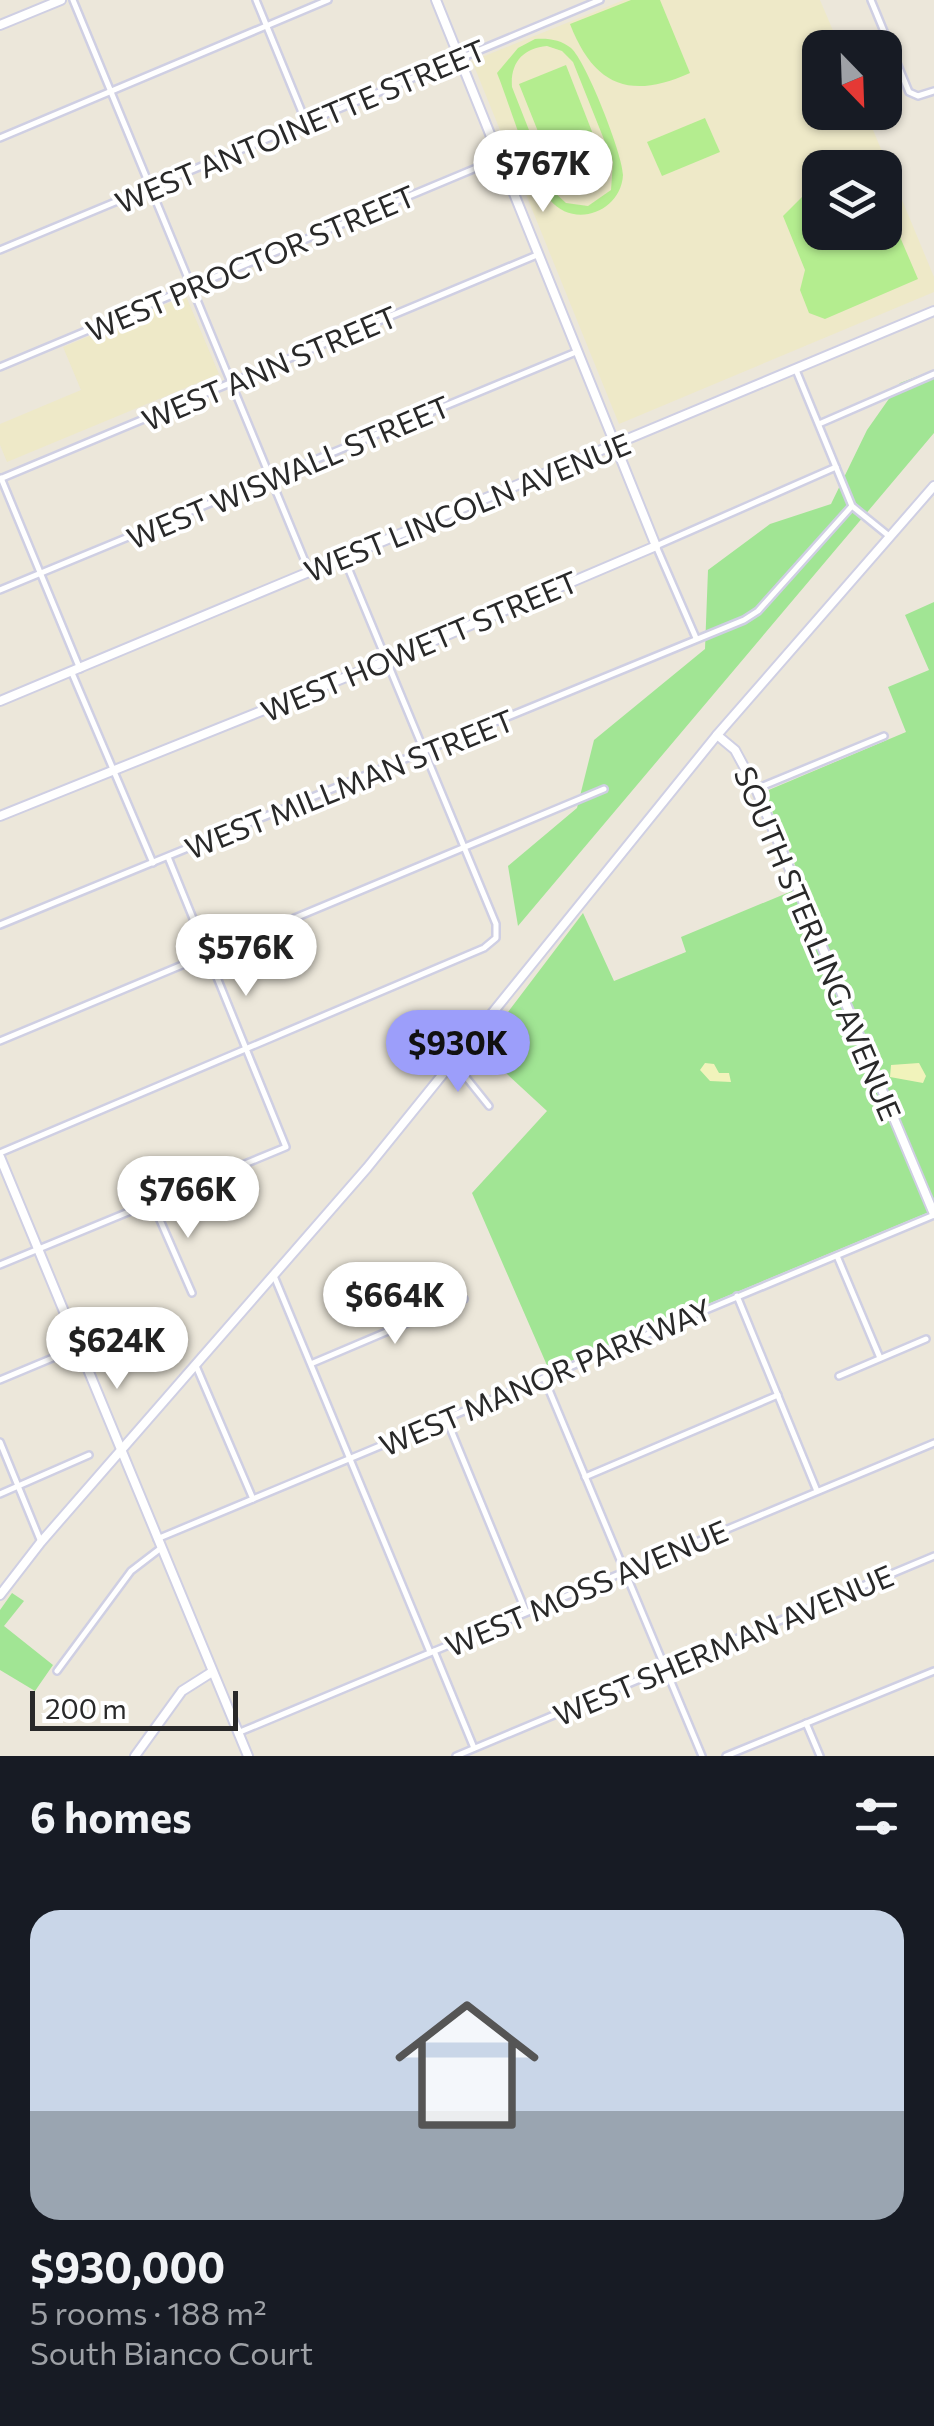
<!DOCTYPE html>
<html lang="en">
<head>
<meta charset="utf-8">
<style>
	body { margin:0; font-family:Commissioner,sans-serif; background:#20242c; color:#f1f3f6; height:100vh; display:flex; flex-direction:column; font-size:38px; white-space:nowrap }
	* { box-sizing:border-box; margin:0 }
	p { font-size:32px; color:#9ea1a6 }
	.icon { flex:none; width:55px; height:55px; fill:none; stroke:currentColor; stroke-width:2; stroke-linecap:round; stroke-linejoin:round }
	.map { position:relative; height:1756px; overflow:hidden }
	.sheet { display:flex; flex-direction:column; background:#171b24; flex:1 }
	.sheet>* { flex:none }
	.needle { width:65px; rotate:157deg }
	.buttons { position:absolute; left:802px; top:30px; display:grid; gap:20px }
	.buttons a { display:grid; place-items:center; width:100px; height:100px; border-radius:20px; background:#171b24; box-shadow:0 2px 8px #0004; font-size:50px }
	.scale { position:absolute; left:30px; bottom:25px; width:208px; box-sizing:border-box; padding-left:10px; border:5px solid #292929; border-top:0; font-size:28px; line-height:35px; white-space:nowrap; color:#292929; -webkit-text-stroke:8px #fff; paint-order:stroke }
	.price { position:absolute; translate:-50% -85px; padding:0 22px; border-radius:35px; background:#fff; color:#222; font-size:32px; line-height:65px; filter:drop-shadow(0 2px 5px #0008) }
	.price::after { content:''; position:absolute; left:50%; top:60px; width:30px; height:22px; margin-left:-15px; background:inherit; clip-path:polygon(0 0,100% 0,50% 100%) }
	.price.active { background:#9c9efa; color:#111 }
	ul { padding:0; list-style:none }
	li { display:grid; align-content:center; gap:20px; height:530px; padding:0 30px }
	li span { display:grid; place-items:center; height:310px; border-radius:30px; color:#555 }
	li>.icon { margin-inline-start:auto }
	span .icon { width:180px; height:180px; fill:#fffc; stroke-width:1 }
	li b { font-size:42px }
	h2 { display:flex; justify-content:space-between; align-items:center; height:120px; padding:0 30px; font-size:42px }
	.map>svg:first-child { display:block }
	.education { fill:#eee9c8; fill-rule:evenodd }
	.green { fill:#a1e594 }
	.sand { fill:#f1f3bb }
	.pitch { fill:#b4ed8f; fill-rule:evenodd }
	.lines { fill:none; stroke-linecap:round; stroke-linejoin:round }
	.street-casing { stroke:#cfcfe3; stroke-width:10 }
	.secondary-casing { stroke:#cfcfe3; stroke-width:12 }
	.street { stroke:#fff; stroke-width:5 }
	.secondary { stroke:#fff; stroke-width:8 }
	.labels { text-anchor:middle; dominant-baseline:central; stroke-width:8; stroke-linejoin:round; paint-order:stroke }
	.street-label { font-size:30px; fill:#292929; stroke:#fff }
</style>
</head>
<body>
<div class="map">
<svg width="934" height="1756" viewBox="0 0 934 1756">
	<rect width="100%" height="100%" fill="#ece7da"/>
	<g class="education">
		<path d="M 624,0 L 820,0 L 840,47 L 820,48 L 820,112 L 866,113 L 934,277 L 934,292 L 619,424 L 472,61 ZM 820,168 L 885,168 L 885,232 L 820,232 Z"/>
		<path d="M 186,296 L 219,374 L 7,462 L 0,445 L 0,424 L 81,390 L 63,347 Z"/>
	</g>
	<g class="green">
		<path d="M 934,370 L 934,433 L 518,926 L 508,866 L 577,808 L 594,740 L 705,649 L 708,570 L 770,524 L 831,504 L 867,430 L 900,383 Z"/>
		<path d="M 934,602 L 934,1210 L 549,1370 L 472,1193 L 547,1111 L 480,1049 L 583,913 L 614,981 L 686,952 L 681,937 L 804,886 L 764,792 L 906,732 L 888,687 L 929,670 L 905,615 Z"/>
		<path d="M 12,1593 L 24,1601 L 4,1626 L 53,1665 L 35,1691 L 0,1670 L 0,1610 Z"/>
	</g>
	<g class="sand">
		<path d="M 705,1063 L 714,1064 L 719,1073 L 729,1073 L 731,1082 L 710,1081 L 700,1070 Z"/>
		<path d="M 919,1063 L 926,1076 L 923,1083 L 890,1077 L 891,1065 Z"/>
	</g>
	<g class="pitch">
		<path d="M 631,0 L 660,0 L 690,73 C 630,100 594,86 570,24 Z"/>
		<path d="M 535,39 C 549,38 561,40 571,48 C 586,61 623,155 623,175 C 621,212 574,229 550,200 C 530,175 510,105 497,73 L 518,48 ZM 547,46 L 562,51 L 573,62 L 613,162 L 611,190 L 588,206 L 566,203 L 553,191 L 512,87 C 510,63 523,48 547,46 Z"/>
		<path d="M 566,65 L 607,170 L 561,189 L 519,84 Z"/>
		<path d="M 705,118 L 720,152 L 662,176 L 647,142 Z"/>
		<path d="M 820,187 L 820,232 L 885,232 L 885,202 L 918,279 L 825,319 L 809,313 L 800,290 L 805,270 L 783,216 L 805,194 Z"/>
	</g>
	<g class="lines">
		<defs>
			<g id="street">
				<path d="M 73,0 L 309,571"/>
				<path d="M 256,0 L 306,122"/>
				<path d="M 871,0 L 909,92 L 918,96 L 934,91"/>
				<path d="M 0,138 L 328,0"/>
				<path d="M 0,250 L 600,0"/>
				<path d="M 0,367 L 500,158"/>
				<path d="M 796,370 L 852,506 L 889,536"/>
				<path d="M 819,424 L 934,374"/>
				<path d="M 1,478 L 80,669"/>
				<path d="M 0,479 L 537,255"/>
				<path d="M 0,590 L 576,352"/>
				<path d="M 696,638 L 656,546 L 836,467"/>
				<path d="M 72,673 L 153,863"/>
				<path d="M 756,789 L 884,736"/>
				<path d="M 0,925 L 744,620 L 758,611 L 852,506"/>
				<path d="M 0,1041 L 604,789"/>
				<path d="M 453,1061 L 489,1106"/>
				<path d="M 0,1153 L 484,948 L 496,938 L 496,924 L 344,558"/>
				<path d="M 153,1204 L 192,1293"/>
				<path d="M 837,1256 L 880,1358"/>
				<path d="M 0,1265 L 286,1147 L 168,857"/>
				<path d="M 274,1276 L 430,1652"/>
				<path d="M 737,1296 L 817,1491"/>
				<path d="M 313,1363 L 464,1299"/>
				<path d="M 196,1366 L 253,1499"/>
				<path d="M 839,1376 L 926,1339"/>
				<path d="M 544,1378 L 702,1756"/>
				<path d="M 0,1380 L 79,1347"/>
				<path d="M 446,1418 L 526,1612"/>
				<path d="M 0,1442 L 41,1542"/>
				<path d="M 585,1477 L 778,1395"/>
				<path d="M 0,1494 L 89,1455"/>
				<path d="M 157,1539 L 934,1215"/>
				<path d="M 434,1651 L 474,1748"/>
				<path d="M 57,1671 L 131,1571 L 161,1548"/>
				<path d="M 806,1723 L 820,1756"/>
				<path d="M 240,1732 L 934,1443"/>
				<path d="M 456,1756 L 934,1556"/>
				<path d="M 726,1756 L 934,1671"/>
			</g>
			<g id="secondary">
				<path d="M 0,25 L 61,0"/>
				<path d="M 0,701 L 934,311"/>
				<path d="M 717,735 L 735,750 L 756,789 L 934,1214"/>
				<path d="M 0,816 L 386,661 L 656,546 L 436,0"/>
				<path d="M 0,1157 L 248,1756"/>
				<path d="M 0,1595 L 41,1542 L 367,1168 L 717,735 L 934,486"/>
				<path d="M 135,1756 L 182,1691 L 212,1672"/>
			</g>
		</defs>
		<use href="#street" class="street-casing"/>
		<use href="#secondary" class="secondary-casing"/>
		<use href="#street" class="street"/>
		<use href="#secondary" class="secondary"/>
	</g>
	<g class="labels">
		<g class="street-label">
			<text transform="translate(300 125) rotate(-23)">WEST ANTOINETTE STREET</text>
			<text transform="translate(250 262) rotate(-23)">WEST PROCTOR STREET</text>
			<text transform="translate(269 367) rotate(-23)">WEST ANN STREET</text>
			<text transform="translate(288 471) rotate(-23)">WEST WISWALL STREET</text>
			<text transform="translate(467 506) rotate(-22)">WEST LINCOLN AVENUE</text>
			<text transform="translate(419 645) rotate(-23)">WEST HOWETT STREET</text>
			<text transform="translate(349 783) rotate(-22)">WEST MILLMAN STREET</text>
			<text transform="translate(819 943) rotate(67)">SOUTH STERLING AVENUE</text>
			<text transform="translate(545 1376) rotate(-23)">WEST MANOR PARKWAY</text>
			<text transform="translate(586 1587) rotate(-23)">WEST MOSS AVENUE</text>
			<text transform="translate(723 1644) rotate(-23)">WEST SHERMAN AVENUE</text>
		</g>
	</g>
</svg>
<div class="buttons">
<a><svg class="needle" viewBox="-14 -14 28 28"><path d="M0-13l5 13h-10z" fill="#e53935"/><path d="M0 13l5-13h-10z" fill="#9ea1a6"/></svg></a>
<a><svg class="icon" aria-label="layers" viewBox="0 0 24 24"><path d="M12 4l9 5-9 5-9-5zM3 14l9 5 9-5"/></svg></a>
</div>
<div class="scale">200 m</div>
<b class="price" style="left:543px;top:215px">$767K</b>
<b class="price" style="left:246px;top:999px">$576K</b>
<b class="price active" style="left:458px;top:1095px">$930K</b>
<b class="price" style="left:188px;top:1241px">$766K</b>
<b class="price" style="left:395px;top:1347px">$664K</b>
<b class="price" style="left:117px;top:1392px">$624K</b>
</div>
<section class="sheet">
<h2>6 homes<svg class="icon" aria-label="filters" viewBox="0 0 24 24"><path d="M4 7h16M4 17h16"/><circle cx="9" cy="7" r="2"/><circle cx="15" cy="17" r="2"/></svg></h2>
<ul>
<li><span style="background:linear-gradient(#c9d6e8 65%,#9aa5b1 0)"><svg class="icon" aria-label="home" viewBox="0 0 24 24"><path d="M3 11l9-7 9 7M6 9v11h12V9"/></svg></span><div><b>$930,000</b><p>5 rooms · 188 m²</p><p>South Bianco Court</p></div></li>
</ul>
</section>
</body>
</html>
